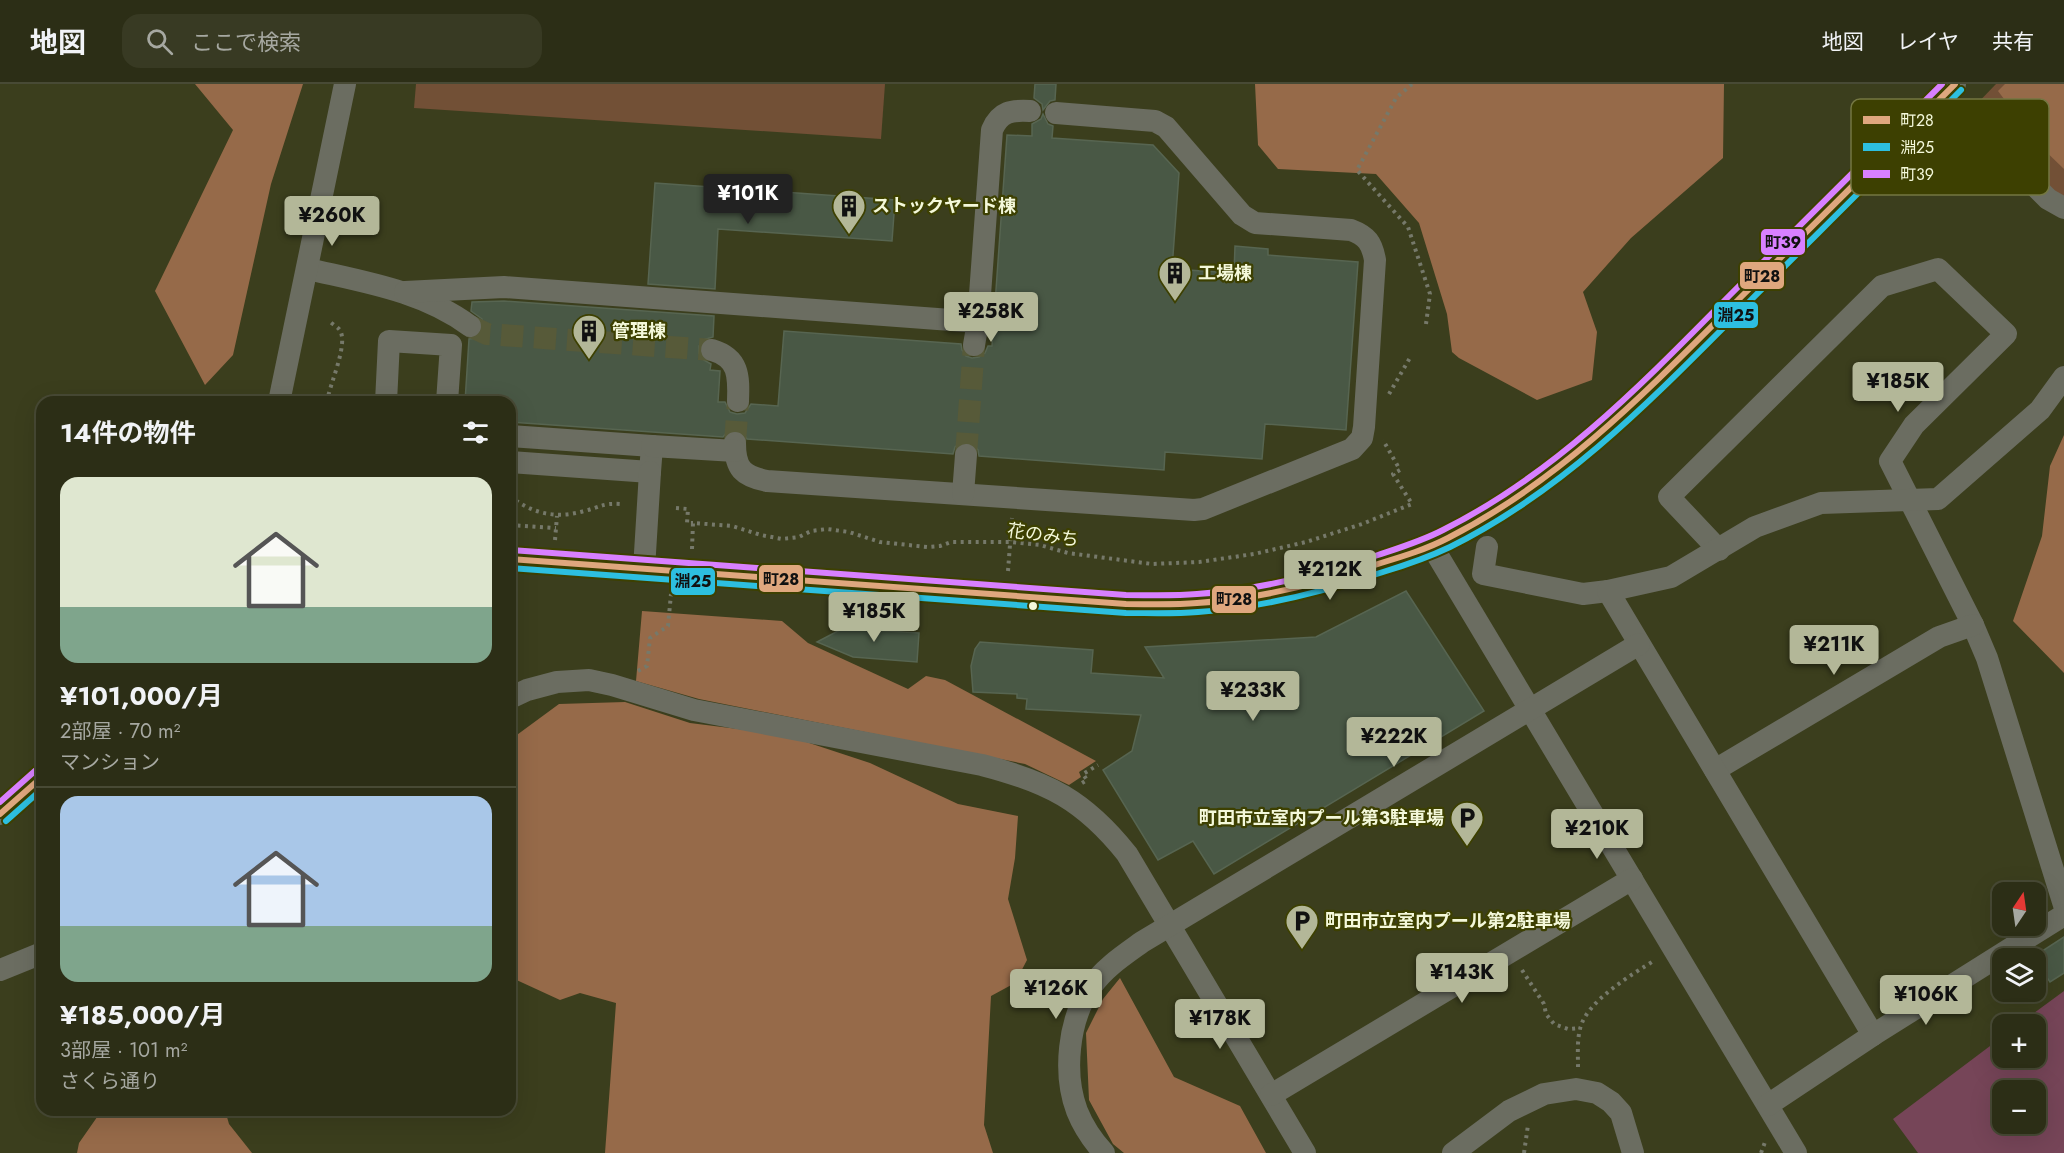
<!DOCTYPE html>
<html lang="ja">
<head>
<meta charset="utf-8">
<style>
	body { margin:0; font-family:Jost,"Noto Sans JP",sans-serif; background:#383a23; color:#f1f3f6; height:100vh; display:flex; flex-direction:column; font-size:22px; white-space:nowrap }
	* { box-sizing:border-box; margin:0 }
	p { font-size:20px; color:#a6a8a1 }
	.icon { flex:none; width:33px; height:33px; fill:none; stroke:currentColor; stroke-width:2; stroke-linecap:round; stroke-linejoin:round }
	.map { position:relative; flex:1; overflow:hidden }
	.details { position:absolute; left:36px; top:312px; width:480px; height:720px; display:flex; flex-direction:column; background:#2c2e16; border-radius:18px; box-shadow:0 6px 24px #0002,0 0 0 2px #484a35 }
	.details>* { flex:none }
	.needle { width:39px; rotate:13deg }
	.buttons { position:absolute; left:1992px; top:798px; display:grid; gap:12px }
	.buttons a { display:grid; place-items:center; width:54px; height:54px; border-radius:12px; background:#2c2e16; box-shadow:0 6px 24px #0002,0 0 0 2px #484a35; font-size:30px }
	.price { position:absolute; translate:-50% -51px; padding:0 14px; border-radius:6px; background:#b3b798; color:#111; font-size:20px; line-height:39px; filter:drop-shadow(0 2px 3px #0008) }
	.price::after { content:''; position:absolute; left:50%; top:36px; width:18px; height:14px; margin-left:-9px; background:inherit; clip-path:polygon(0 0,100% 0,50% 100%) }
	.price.selected { background:#222; color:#fff }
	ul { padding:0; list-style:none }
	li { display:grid; align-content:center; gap:12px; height:318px; padding:0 24px }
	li+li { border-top:2px solid #484a35 }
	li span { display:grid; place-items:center; height:186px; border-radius:18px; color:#555 }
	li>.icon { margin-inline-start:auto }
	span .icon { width:108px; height:108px; fill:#fffc; stroke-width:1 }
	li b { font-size:26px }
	h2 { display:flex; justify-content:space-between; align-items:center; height:72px; padding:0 24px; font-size:26px }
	header { display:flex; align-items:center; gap:36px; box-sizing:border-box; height:84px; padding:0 30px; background:#2c2e16; border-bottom:2px solid #484a35 }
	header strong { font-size:28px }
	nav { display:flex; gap:33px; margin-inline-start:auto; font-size:21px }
	.search { width:420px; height:54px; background:#383a23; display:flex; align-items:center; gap:15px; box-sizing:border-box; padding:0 21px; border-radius:18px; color:#a6a8a1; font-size:22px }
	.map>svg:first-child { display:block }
	.green { fill:#725036 }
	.forest { fill:#966a49 }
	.water { fill:#764558; fill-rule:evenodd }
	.building { fill:#495845; stroke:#576551; stroke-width:1.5 }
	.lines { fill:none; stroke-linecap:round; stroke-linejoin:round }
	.minor-tunnel { stroke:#575a39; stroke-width:22; stroke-dasharray:22 11; stroke-linecap:butt }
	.path { stroke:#76796a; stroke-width:4; stroke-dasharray:3 4.5; stroke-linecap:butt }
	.minor { stroke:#6b6d61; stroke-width:22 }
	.bus-1-casing { stroke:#3d4001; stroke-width:10 }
	.bus-2-casing { stroke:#3d4001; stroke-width:10 }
	.bus-3-casing { stroke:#3d4001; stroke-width:10 }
	.bus-1 { stroke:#dfa77e; stroke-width:6 }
	.bus-2 { stroke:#2dbfdf; stroke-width:6 }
	.bus-3 { stroke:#d880ff; stroke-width:6 }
	.bus-dot { fill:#f4f8da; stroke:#3d4001; stroke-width:2 }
	.labels { text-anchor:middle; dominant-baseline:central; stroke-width:4.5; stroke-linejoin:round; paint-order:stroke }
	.poi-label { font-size:18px; font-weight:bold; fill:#f4f8da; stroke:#3d4001; text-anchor:start }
	.street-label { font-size:18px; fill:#f4f8da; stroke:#3d4001 }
	.key { fill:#3d4001; stroke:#747742; stroke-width:1.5 }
	.key-label { font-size:16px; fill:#f4f8da }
	.line-badge { stroke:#3d4001; stroke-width:2 }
	.pale-badge-label { font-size:16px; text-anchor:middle; font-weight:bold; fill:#111 }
</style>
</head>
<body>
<header>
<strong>地図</strong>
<div class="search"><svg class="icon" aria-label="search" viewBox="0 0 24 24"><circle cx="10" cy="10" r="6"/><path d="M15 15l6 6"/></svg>ここで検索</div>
<nav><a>地図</a><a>レイヤ</a><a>共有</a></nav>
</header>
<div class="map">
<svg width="2064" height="1069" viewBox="0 0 2064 1069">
	<rect width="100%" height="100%" fill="#3b3e1d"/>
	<g class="green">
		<path d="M 416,0 L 885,0 L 881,55 L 414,24 Z"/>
		<path d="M 1996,0 L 2064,0 L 2064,120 L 1970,27 Z"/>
	</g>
	<g class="forest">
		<path d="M 195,0 L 303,0 L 271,100 L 233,271 L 205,301 L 155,207 L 233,46 Z"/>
		<path d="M 1255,0 L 1724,0 L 1723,74 L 1631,154 L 1583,208 L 1597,248 L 1592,296 L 1537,316 L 1459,274 L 1452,268 L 1447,230 L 1419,139 L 1376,90 L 1278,85 L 1258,61 Z"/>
		<path d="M 2005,0 L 2064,0 L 2064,85 L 2036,58 L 1998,7 Z"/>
		<path d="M 2064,351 L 2064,589 L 2013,537 L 2042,452 L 2050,382 Z"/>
		<path d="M 642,527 L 782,537 L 808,559 L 908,605 L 926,592 L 945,596 L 1096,677 L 1079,688 L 1081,693 L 1069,701 L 1025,680 L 699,615 L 636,597 Z"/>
		<path d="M 625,618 L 690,639 L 785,651 L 870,679 L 958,720 L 1018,732 L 1015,774 L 1008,815 L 1027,876 L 1015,899 L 991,912 L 984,1041 L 993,1069 L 605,1069 L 616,919 L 580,909 L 560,916 L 510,893 L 510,656 L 559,620 Z"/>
		<path d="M 1120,894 L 1174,993 L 1240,1022 L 1266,1069 L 1124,1069 L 1113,1060 L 1089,1016 L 1086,949 L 1103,915 Z"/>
		<path d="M 102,1026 L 225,1026 L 229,1040 L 252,1069 L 77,1069 L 79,1059 Z"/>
	</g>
	<path class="water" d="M 2064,907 L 2064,1069 L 1918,1069 L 1893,1035 L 2002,953 L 2002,974 L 2036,974 L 2036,940 L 2019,940 ZM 2002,1006 L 2036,1006 L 2036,1040 L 2002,1040 Z"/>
	<g class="building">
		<path d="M 1035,0 L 1056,0 L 1055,16 L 1050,17 L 1043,26 L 1042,20 L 1034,14 Z"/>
		<path d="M 1043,30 L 1048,40 L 1053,42 L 1052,54 L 1153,61 L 1179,89 L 1172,185 L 1234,189 L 1235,162 L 1268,165 L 1268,171 L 1358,178 L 1346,346 L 1265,340 L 1262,375 L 1165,368 L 1164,386 L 979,372 L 978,366 L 974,360 L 966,358 L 960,359 L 955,363 L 953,370 L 747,355 L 742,347 L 735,346 L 728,347 L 723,353 L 510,338 L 510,318 L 465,318 L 469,255 L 477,254 L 482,249 L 483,243 L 482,235 L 471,227 L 472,218 L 504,217 L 714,232 L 713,253 L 703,256 L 699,262 L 699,269 L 702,275 L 711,280 L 710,286 L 720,287 L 718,318 L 725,318 L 730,328 L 737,330 L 745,329 L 751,320 L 778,322 L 784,247 L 961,260 L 962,266 L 966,272 L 972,274 L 979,273 L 985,269 L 988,262 L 992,262 L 1007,51 L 1032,52 L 1032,40 L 1041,35 Z"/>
		<path d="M 655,99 L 895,116 L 892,157 L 718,145 L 715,205 L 648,200 Z"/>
		<path d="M 1406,507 L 1484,627 L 1214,790 L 1193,757 L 1158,776 L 1103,686 L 1132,667 L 1141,631 L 1026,625 L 1027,615 L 1017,614 L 1017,610 L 973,608 L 971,582 L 975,565 L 980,558 L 1093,566 L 1091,589 L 1164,594 L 1145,563 L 1316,553 Z"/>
		<path d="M 853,539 L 872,541 L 872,546 L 919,549 L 917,578 L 853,573 L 817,558 Z"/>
		<path d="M 2064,853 L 2064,889 L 2050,898 L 2033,873 Z"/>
	</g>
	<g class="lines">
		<g class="minor-tunnel">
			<path d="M 470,242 L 487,250 L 712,266"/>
			<path d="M 735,359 L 738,317"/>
			<path d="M 966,371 L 974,261"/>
		</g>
		<g class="path">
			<path d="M 1412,0 L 1396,14 L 1357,86 L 1408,143 L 1430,210 L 1426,240"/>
			<path d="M 1959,27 L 2003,70"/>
			<path d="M 1389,310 L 1411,272"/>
			<path d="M 327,318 C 329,301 350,258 339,245 C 336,242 331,239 328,236"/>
			<path d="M 510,412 C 532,430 557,435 584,427 C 601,423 602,419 620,420"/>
			<path d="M 676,424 L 688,425 L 687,439 L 693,439"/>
			<path d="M 510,441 L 556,444"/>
			<path d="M 555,456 L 557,432"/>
			<path d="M 692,465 L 693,439 L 732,442 L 761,451 L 782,455 L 799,453 L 811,447 L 827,445 L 849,448 L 880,458 L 927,463 L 940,462 L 951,458 L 1010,458 L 1040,461 L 1068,469 L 1152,480 L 1199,478 L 1254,470 L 1306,458 L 1362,440 L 1412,420 L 1393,390 L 1400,386 L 1383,356"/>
			<path d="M 1008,487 L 1012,434"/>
			<path d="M 638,587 L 647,582 L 650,554 L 668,542 L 671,510"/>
			<path d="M 1082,699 L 1087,696 L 1083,690 L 1098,681"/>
			<path d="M 1522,886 L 1544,920 L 1546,930 L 1554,940 L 1568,945 L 1580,944"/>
			<path d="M 1578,983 C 1578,971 1577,957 1580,945 C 1586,917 1633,890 1655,876"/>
			<path d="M 1524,1069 L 1528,1041"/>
			<path d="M 1761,1069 L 1765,1058"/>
		</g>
		<g class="minor">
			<path d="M 2018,85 L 2048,115 L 2064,124"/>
			<path d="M 308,185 C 364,198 423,207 470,242"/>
			<path d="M 405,208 L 504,203 L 978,238 L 992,46 C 1000,27 1012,26 1030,27"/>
			<path d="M 974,261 L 978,238"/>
			<path d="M 712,266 C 739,274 739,292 738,317"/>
			<path d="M 279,318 L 345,0"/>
			<path d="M 386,318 L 389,257 L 451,261 L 447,318"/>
			<path d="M 510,352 L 652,362 L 650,388 L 510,378"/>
			<path d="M 735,359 C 735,385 743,392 767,397 L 1194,426 L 1203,425 L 1352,365 L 1362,354 L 1364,343 L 1375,176 C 1372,159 1367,152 1351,146 L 1255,139 L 1242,131 L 1166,43 L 1155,37 L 1056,29"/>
			<path d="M 652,362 L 735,367"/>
			<path d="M 963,410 L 966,371"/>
			<path d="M 1432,462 L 1796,1069"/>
			<path d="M 1487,463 L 1483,490 L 1583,510 L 1608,507"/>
			<path d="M 1719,466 L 1669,413 L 1882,202 L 1938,185 L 2006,250 L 1914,341 L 1890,377 L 1973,541 L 1987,574 L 2064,821"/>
			<path d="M 510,475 L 1126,520 C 1150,520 1174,520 1197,519 C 1263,514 1329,498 1391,476 C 1410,469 1430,463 1448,454 C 1561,399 1651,304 1738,216 C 1810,144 1883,72 1955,0"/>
			<path d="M 644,485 L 650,388"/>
			<path d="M 510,614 L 527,606 L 557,598 L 589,596 L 612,601 L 694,626 L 982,681 C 1048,698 1084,716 1127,770 L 1305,1069"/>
			<path d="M 1715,686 L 1939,553 L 1973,541"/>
			<path d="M 0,730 L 42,693"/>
			<path d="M 0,886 L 42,869"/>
			<path d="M 1873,951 L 1608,507 L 1671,493 L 1755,443 L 1821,419 L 1938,415 L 2040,326 L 2064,293"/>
			<path d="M 1271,1011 L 1632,795"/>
			<path d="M 1768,1021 L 1873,951 L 2064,831"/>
			<path d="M 1104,1069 C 1093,1057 1083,1042 1077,1027 C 1063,990 1068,936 1091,903 C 1104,884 1124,871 1142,858 L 1639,560"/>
			<path d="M 1453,1069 L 1509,1027 L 1544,1010 L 1576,1005 L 1597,1009 L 1611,1018 L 1621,1029 L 1633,1069"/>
		</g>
		<defs>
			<g id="bus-1">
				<path d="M 510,475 L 1126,520 C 1150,520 1174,521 1197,519 C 1260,515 1322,499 1381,479 C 1404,472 1427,465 1448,454 C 1562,396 1649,305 1738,216 C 1810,144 1883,72 1955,0"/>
				<path d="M 0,730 L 42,693"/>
			</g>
			<g id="bus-2">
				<path d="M 510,484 L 1126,529 C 1150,529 1174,530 1198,528 C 1261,524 1323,508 1383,488 C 1406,481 1429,473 1450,463 C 1567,405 1656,311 1747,220 C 1818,149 1890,78 1961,6"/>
				<path d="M 6,737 L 42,705"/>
			</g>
			<g id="bus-3">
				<path d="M 511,466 L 1126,511 C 1150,511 1173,512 1197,510 C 1258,506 1319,491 1378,471 C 1399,464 1422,457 1443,446 C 1557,389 1644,298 1732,209 C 1802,139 1872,70 1942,0"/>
				<path d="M 0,718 L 36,686"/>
			</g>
		</defs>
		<use href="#bus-1" class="bus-1-casing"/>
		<use href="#bus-2" class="bus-2-casing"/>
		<use href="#bus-3" class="bus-3-casing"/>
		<use href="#bus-1" class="bus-1"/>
		<use href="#bus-2" class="bus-2"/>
		<use href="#bus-3" class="bus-3"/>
	</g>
	<defs>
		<symbol id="building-pin" viewBox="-11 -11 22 30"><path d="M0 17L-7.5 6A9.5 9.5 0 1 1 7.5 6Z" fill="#b3b798" stroke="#3d4001"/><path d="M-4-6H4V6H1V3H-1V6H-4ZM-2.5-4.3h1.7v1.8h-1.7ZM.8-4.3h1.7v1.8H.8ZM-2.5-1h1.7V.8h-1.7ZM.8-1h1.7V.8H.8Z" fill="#111"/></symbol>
		<symbol id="parking-pin" viewBox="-11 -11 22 30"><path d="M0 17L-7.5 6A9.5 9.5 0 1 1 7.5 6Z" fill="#b3b798" stroke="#3d4001"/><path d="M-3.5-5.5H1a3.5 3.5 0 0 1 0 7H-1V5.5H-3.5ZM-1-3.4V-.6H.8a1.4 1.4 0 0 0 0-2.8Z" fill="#111"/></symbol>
	</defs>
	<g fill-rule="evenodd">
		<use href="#building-pin" x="830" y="103" width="38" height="52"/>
		<use href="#building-pin" x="1156" y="170" width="38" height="52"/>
		<use href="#building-pin" x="570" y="228" width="38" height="52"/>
		<use href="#parking-pin" x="1448" y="715" width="38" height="52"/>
		<use href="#parking-pin" x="1283" y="818" width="38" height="52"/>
	</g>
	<circle class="bus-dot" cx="1033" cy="522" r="5"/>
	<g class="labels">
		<g class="poi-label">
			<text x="872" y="122">ストックヤード棟</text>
			<text x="1198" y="189">工場棟</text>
			<text x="612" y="247">管理棟</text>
			<text x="1444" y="734" text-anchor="end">町田市立室内プール第3駐車場</text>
			<text x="1325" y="837">町田市立室内プール第2駐車場</text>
		</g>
		<g class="street-label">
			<text transform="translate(1043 451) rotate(8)">花のみち</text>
		</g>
	</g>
	<rect x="1851" y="15" width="198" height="96" rx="9" class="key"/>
	<rect x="1863" y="32" width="27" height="8" fill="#dfa77e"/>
	<rect x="1863" y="59" width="27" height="8" fill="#2dbfdf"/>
	<rect x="1863" y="86" width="27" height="8" fill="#d880ff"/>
	<g class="key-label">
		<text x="1900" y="42">町28</text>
		<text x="1900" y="69">淵25</text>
		<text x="1900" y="96">町39</text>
	</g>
	<g class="line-badge">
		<rect x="1760" y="144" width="46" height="28" rx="6" fill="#d880ff"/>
		<rect x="1739" y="177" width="46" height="29" rx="6" fill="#dfa77e"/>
		<rect x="1713" y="217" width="46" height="28" rx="6" fill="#2dbfdf"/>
		<rect x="758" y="480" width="46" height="29" rx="6" fill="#dfa77e"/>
		<rect x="670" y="483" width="46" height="29" rx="6" fill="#2dbfdf"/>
		<rect x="1211" y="501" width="46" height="29" rx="6" fill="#dfa77e"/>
	</g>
	<g class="pale-badge-label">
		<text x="1783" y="164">町39</text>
		<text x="1762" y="198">町28</text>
		<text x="1736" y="237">淵25</text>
		<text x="781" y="501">町28</text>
		<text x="693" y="503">淵25</text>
		<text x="1234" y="521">町28</text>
	</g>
</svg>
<div class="buttons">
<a><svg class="needle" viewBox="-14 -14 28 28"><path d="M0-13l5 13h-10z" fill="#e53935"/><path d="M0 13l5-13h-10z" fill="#a6a8a1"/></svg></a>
<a><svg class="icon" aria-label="layers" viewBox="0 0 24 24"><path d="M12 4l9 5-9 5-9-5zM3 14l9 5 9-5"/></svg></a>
<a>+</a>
<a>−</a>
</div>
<b class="price selected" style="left:748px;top:141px">¥101K</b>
<b class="price" style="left:332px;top:163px">¥260K</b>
<b class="price" style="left:991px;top:259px">¥258K</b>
<b class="price" style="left:1898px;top:329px">¥185K</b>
<b class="price" style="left:1330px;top:517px">¥212K</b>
<b class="price" style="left:874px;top:559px">¥185K</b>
<b class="price" style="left:1834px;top:592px">¥211K</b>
<b class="price" style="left:1253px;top:638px">¥233K</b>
<b class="price" style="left:1394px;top:684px">¥222K</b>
<b class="price" style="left:1597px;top:776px">¥210K</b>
<b class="price" style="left:1462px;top:920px">¥143K</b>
<b class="price" style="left:1056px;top:936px">¥126K</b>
<b class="price" style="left:1926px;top:942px">¥106K</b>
<b class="price" style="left:1220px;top:966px">¥178K</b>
<section class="details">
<h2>14件の物件<svg class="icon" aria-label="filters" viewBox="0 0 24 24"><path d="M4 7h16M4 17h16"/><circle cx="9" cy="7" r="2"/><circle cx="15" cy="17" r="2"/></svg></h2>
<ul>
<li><span style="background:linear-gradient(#dfe7d0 70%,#7fa58c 0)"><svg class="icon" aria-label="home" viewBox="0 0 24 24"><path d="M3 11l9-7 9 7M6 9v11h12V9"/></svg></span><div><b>¥101,000/月</b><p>2部屋 · 70 m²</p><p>マンション</p></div></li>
<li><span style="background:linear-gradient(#a9c7e8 70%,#7fa58c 0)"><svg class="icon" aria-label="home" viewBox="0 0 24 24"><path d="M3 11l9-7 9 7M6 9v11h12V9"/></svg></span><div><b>¥185,000/月</b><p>3部屋 · 101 m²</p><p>さくら通り</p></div></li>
</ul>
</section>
</div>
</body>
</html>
